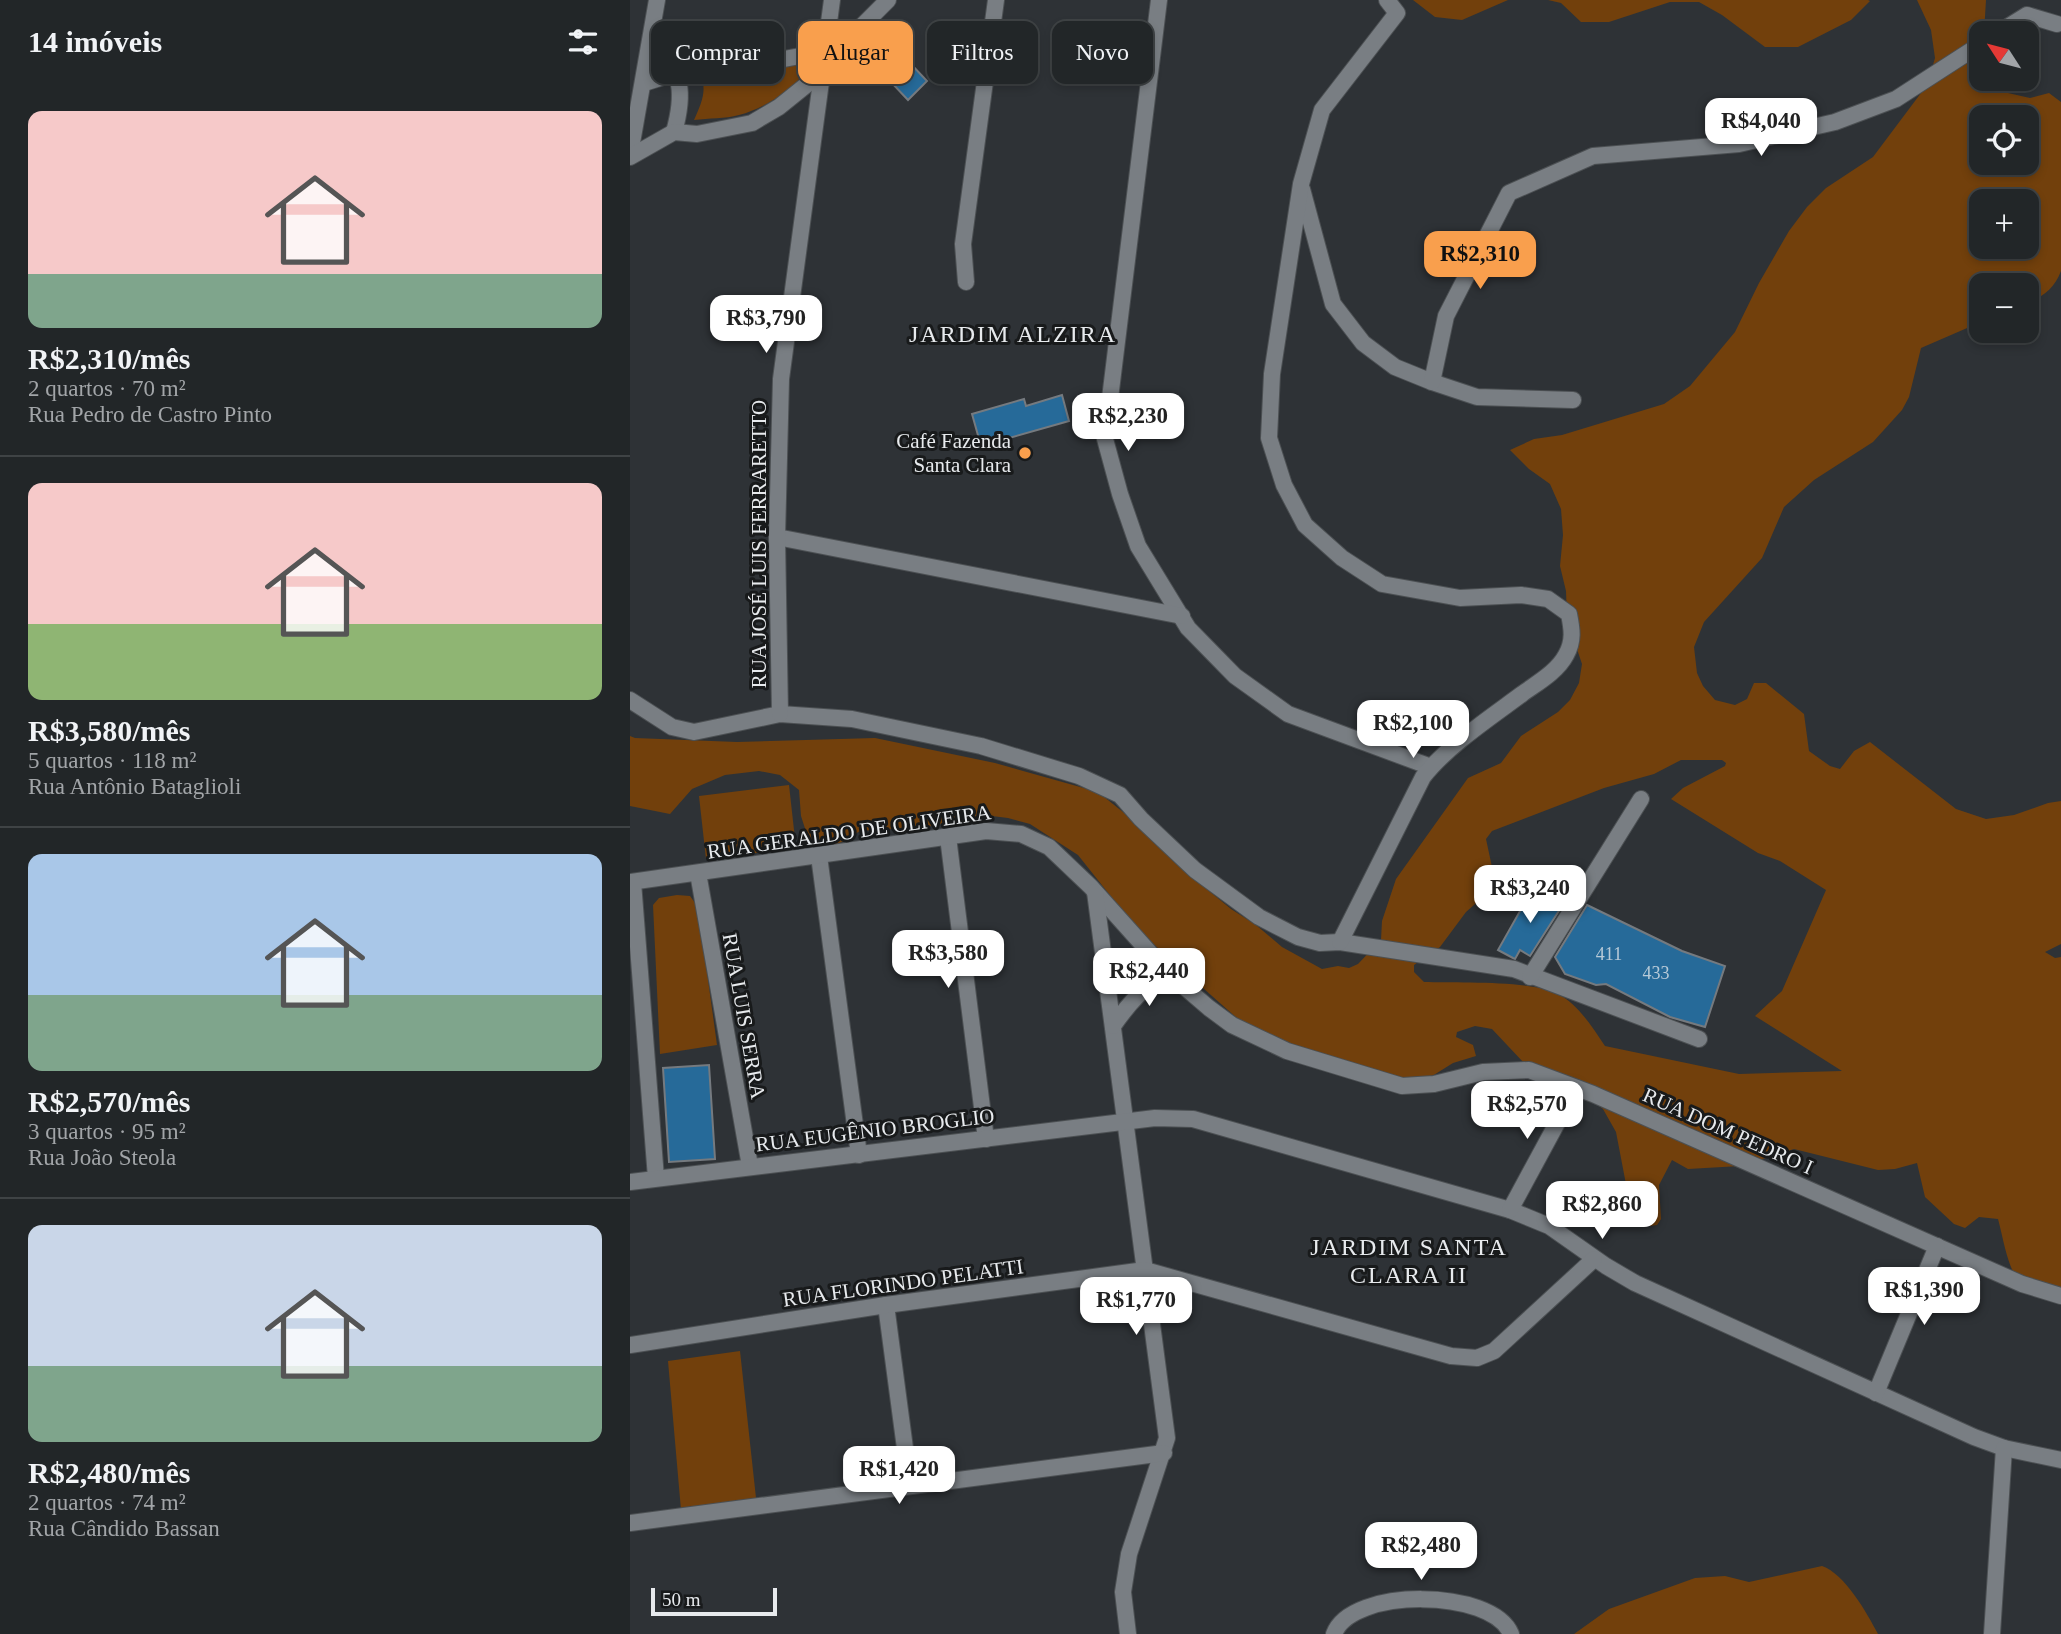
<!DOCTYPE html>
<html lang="pt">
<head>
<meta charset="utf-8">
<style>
	body { margin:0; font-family:Georgia,serif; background:#2e3234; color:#f1f3f6; height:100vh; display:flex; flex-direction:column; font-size:26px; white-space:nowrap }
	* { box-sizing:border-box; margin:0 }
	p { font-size:23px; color:#a2a5a8 }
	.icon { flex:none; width:38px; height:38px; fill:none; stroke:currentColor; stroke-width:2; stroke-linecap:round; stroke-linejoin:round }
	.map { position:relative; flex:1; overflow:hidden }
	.details { display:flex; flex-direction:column; background:#222628; width:630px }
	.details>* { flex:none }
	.guide { position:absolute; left:21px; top:21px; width:665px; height:63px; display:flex; gap:14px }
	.needle { width:46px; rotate:306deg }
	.tools { position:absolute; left:1339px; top:21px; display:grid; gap:14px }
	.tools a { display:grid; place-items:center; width:70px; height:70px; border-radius:14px; background:#222628; box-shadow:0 4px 10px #0003,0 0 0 2px #3f4345; font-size:35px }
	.scale { position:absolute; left:21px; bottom:18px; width:126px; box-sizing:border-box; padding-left:7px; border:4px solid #e7eaed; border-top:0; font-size:19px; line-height:24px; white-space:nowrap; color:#e7eaed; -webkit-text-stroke:5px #181a1b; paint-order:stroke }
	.price { position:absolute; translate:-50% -60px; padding:0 16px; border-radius:14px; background:#fff; color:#222; font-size:23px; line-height:46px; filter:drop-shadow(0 2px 4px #0008) }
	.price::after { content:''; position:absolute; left:50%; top:42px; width:21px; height:16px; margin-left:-10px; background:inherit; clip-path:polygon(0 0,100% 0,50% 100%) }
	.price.selected { background:#f99f4d; color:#111 }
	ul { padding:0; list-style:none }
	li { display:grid; align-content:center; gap:14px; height:371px; padding:0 28px }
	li+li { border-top:2px solid #3f4345 }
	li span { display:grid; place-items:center; height:217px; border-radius:14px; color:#555 }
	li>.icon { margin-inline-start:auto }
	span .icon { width:126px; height:126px; fill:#fffc; stroke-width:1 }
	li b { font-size:30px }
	h2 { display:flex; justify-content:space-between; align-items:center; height:84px; padding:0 28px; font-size:30px }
	.pill { padding:0 24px; border-radius:14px; background:#222628; box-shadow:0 4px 10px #0003,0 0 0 2px #3f4345; font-size:24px; line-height:63px }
	.pill.selected { background:#f99f4d; color:#111 }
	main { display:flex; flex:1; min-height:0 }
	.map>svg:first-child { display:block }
	.green { fill:#72400c; fill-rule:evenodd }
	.building { fill:#266a99; stroke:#757a7f; stroke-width:2 }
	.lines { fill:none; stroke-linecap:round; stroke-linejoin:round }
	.street-casing { stroke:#4c5053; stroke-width:18 }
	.street { stroke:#797e83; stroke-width:16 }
	.poi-dot { fill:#f99f4d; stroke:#181a1b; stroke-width:2.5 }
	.labels { text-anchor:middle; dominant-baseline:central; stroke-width:6; stroke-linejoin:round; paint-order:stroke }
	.number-label { font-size:18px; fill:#b7cad8 }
	.poi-label { font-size:21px; fill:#e7eaed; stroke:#181a1b; text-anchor:end }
	.street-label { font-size:21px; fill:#e7eaed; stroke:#181a1b }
	.quarter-label { font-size:24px; letter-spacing:2px; fill:#e7eaed; stroke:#181a1b }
</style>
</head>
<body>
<main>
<section class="details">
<h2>14 imóveis<svg class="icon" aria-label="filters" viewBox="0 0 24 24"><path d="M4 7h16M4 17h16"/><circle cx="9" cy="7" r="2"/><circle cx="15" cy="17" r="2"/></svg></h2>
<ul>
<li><span style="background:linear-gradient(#f6c9c9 75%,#7fa58c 0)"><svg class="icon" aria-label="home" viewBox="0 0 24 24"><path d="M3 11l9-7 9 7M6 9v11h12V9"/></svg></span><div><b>R$2,310/mês</b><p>2 quartos · 70 m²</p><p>Rua Pedro de Castro Pinto</p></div></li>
<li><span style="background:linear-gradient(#f6c9c9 65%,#8fb573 0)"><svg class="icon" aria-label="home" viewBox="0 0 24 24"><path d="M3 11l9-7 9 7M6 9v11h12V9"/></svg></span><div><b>R$3,580/mês</b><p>5 quartos · 118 m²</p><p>Rua Antônio Bataglioli</p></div></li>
<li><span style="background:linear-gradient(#a9c7e8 65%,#7fa58c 0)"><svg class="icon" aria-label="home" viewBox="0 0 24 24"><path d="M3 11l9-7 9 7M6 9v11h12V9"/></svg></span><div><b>R$2,570/mês</b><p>3 quartos · 95 m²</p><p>Rua João Steola</p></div></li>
<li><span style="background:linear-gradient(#c9d6e8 65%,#7fa58c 0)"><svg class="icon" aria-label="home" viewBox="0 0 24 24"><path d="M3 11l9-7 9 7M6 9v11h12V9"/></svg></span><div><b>R$2,480/mês</b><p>2 quartos · 74 m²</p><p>Rua Cândido Bassan</p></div></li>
</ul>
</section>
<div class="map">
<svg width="1431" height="1634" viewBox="0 0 1431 1634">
	<rect width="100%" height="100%" fill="#2e3236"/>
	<g class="green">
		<path d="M 783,0 L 878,0 L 832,20 L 805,17 Z"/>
		<path d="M 918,0 L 1238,0 L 1240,1 L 1221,20 L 1168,47 L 1135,47 L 1092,15 L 1069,2 L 1040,2 L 979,22 L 951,22 L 931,3 Z"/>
		<path d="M 1287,0 L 1356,0 L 1354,33 L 1351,33 L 1351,79 L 1371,79 L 1378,93 L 1400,98 L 1419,93 L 1431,102 L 1431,271 C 1424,289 1414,296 1397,303 L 1396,285 L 1351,285 L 1351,322 L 1291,348 L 1279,397 L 1272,410 L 1243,442 L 1184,480 L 1154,507 L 1132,558 L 1074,622 L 1064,647 L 1067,673 L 1073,686 L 1085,700 L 1105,705 L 1117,699 L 1124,683 L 1136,683 L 1174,714 L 1179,751 L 1200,766 L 1210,769 L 1224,751 L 1240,742 L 1326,809 L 1356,819 L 1384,815 L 1418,803 L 1431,801 L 1431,944 L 1415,952 L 1425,958 L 1431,957 L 1431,1301 C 1380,1298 1379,1261 1368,1219 L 1349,1217 L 1335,1228 L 1324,1224 L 1295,1197 L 1287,1163 L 1265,1169 L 1248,1170 L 1164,1149 L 1110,1166 L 1058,1169 L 1042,1160 L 1029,1185 L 1031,1219 L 1027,1225 L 1020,1226 L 1006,1215 L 999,1200 L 986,1132 L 973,1109 L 945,1086 L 894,1063 L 862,1029 L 845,1026 L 827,1032 L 826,1037 L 843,1045 L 846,1056 L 823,1063 L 799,1078 L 774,1079 L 674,1050 L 635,1034 L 608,1019 L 521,942 L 502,923 L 448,855 L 400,824 L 378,818 L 354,815 L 300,826 L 230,831 L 208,844 L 180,844 L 171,816 L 169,790 L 150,775 L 129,771 L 95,775 L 62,789 L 40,814 L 0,806 L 0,736 L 5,738 L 107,742 L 245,738 L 365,763 L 468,792 L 519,833 L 556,872 L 601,909 L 626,925 L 652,947 L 692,969 L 708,966 L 719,968 L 728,964 L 751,940 L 752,921 L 766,879 L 838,778 L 871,763 L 891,736 L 928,712 L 940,700 L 949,683 L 952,664 L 937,619 L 936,591 L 930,566 L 933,535 L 931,509 L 920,484 L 899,469 L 880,450 L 904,439 L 932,435 L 1034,404 L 1060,386 L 1105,332 L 1129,283 L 1159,231 L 1177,207 L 1196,188 L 1243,157 L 1297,85 L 1305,58 L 1301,30 ZM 1351,117 L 1396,117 L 1396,163 L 1351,163 ZM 1351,201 L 1396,201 L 1396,247 L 1351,247 ZM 1051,760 L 1092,760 L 1096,763 L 1095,766 L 1053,788 L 1041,799 L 1128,853 L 1150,861 L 1196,890 L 1152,991 L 1125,1016 L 1212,1071 L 1109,1074 L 975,1046 C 962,1027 949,1005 928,994 C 903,980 826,983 794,982 L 784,972 L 784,965 L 810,947 L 836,912 L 861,890 L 862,867 L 856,839 L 862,831 L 974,788 L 1024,774 Z"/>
		<path d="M 168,61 L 179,69 C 161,90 136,108 109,115 C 95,119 79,118 64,120 C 71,104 78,90 70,74 C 108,74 132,73 168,61 Z"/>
		<path d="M 159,785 L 166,848 L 76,859 L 69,796 Z"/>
		<path d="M 47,895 L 60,896 L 68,907 L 87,1045 L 30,1054 L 23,905 L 29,898 Z"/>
		<path d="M 110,1351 L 126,1498 L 51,1510 L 38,1361 Z"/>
		<path d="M 1192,1566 C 1215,1574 1237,1613 1248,1634 L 944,1634 L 979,1609 L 1065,1578 L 1095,1576 L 1119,1582 Z"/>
	</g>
	<g class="building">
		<path d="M 262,44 L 297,81 L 278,100 L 243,63 Z"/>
		<path d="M 432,395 L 439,421 L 351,446 L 342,414 L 394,399 L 396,406 Z"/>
		<path d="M 902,890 L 932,906 L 900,956 L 890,950 L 885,959 L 883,958 L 868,950 Z"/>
		<path d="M 957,905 L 1052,951 L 1095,966 L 1075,1027 L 1040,1017 L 976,984 L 966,985 L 935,974 L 925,957 Z"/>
		<path d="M 79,1065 L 85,1159 L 39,1162 L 33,1068 Z"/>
	</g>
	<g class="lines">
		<defs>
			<g id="street">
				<path d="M 529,0 L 475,439 L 490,494 L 508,546 L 558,628 L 605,676 L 658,714 L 801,767"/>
				<path d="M 23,28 C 46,72 58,82 44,132"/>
				<path d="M 1368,33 L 1397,15 L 1427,24"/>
				<path d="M 14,83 L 46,73 L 116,66 L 170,56 L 194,64"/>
				<path d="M 0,154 L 27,0"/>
				<path d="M 0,157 L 44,132 L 67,134 L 122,123 L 149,107 L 180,82 L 194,64 L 258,0"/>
				<path d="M 672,189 L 703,304 L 733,343 L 765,367 L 802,382 L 847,397 L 943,400"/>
				<path d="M 336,282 L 333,244 L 366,0"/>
				<path d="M 802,382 L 816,316 L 879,193 L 963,156 L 1109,144 L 1205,122 L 1266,99 L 1351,44"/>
				<path d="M 147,537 L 552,616"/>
				<path d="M 0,700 L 42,727 L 64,732 L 150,714 L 222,719 L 351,746 L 449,776 L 490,795 L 511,819 L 565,870 L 629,917 L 668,937 L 690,943 L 710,942 L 884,969 L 1069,1039"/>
				<path d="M 150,714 L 147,537 L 151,379 L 202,0"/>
				<path d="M 318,837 L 356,1139"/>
				<path d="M 189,856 L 229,1155"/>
				<path d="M 68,873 L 120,1166"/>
				<path d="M 0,882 L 356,831 L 391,834 L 419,847 L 461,887 L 537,972 L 579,1008 L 602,1025 L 657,1051 L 772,1086 L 804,1084 L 853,1072 L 899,1070 L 963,1094 L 1392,1284 L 1431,1296"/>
				<path d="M 3,882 L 26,1178"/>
				<path d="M 465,892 L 537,1438 L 499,1554 L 493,1592 L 498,1634"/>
				<path d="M 710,942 L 793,777 C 816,747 861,717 892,694 C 907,683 927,672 936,655 C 944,641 942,629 939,614 L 918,599 L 891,595 L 830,598 L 752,584 L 712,558 L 675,525 L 654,485 L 639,438 L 642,374 L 671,184 L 692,110 L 767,13 L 757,0"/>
				<path d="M 900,977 L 1011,799"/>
				<path d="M 483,1026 C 499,1003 514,987 537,972"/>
				<path d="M 0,1182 L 525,1118 L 563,1119 L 880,1210 L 919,1226 L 976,1266 L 1005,1283 L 1344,1437 L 1374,1448 L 1431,1460"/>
				<path d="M 880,1210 L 946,1088"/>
				<path d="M 256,1305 L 280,1486"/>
				<path d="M 0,1345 L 256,1305 L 515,1270 L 821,1356 L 847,1358 L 864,1351 L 964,1259"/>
				<path d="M 1246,1393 L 1307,1246"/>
				<path d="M 0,1523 L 534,1453"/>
				<path d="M 704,1634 C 721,1587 862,1588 881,1634"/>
				<path d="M 1362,1634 L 1374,1448"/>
			</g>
		</defs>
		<use href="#street" class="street-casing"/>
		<use href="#street" class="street"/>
	</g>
	<circle class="poi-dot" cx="395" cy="453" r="7"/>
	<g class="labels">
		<g class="number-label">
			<text x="979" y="954">411</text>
			<text x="1026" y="973">433</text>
		</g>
		<g class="poi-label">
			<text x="381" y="441">Café Fazenda<tspan x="381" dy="24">Santa Clara</tspan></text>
		</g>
		<g class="street-label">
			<text transform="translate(129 544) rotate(-90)">RUA JOSÉ LUIS FERRARETTO</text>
			<text transform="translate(219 832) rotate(-8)">RUA GERALDO DE OLIVEIRA</text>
			<text transform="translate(114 1016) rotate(80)">RUA LUIS SERRA</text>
			<text transform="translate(245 1130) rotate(-7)">RUA EUGÊNIO BROGLIO</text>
			<text transform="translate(1098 1131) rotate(24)">RUA DOM PEDRO I</text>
			<text transform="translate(273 1283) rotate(-8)">RUA FLORINDO PELATTI</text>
		</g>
		<g class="quarter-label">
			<text x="383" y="334">JARDIM ALZIRA</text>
			<text x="779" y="1247">JARDIM SANTA<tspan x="779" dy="28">CLARA II</tspan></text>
		</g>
	</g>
</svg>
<div class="tools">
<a><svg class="needle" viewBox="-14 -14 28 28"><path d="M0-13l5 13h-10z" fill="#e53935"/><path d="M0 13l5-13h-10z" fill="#a2a5a8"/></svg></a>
<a><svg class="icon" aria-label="locate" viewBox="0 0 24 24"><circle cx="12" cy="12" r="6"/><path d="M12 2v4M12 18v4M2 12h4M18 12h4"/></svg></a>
<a>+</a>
<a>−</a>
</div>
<div class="scale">50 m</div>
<b class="price" style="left:1131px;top:158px">R$4,040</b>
<b class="price selected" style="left:850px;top:291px">R$2,310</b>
<b class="price" style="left:136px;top:355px">R$3,790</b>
<b class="price" style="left:498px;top:453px">R$2,230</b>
<b class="price" style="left:783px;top:760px">R$2,100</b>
<b class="price" style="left:900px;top:925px">R$3,240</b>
<b class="price" style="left:318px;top:990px">R$3,580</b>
<b class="price" style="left:519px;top:1008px">R$2,440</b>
<b class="price" style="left:897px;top:1141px">R$2,570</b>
<b class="price" style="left:972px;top:1241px">R$2,860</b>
<b class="price" style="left:1294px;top:1327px">R$1,390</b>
<b class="price" style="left:506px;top:1337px">R$1,770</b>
<b class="price" style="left:269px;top:1506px">R$1,420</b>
<b class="price" style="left:791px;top:1582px">R$2,480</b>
<div class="guide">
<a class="pill">Comprar</a>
<a class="pill selected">Alugar</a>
<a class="pill">Filtros</a>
<a class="pill">Novo</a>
</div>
</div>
</main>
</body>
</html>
